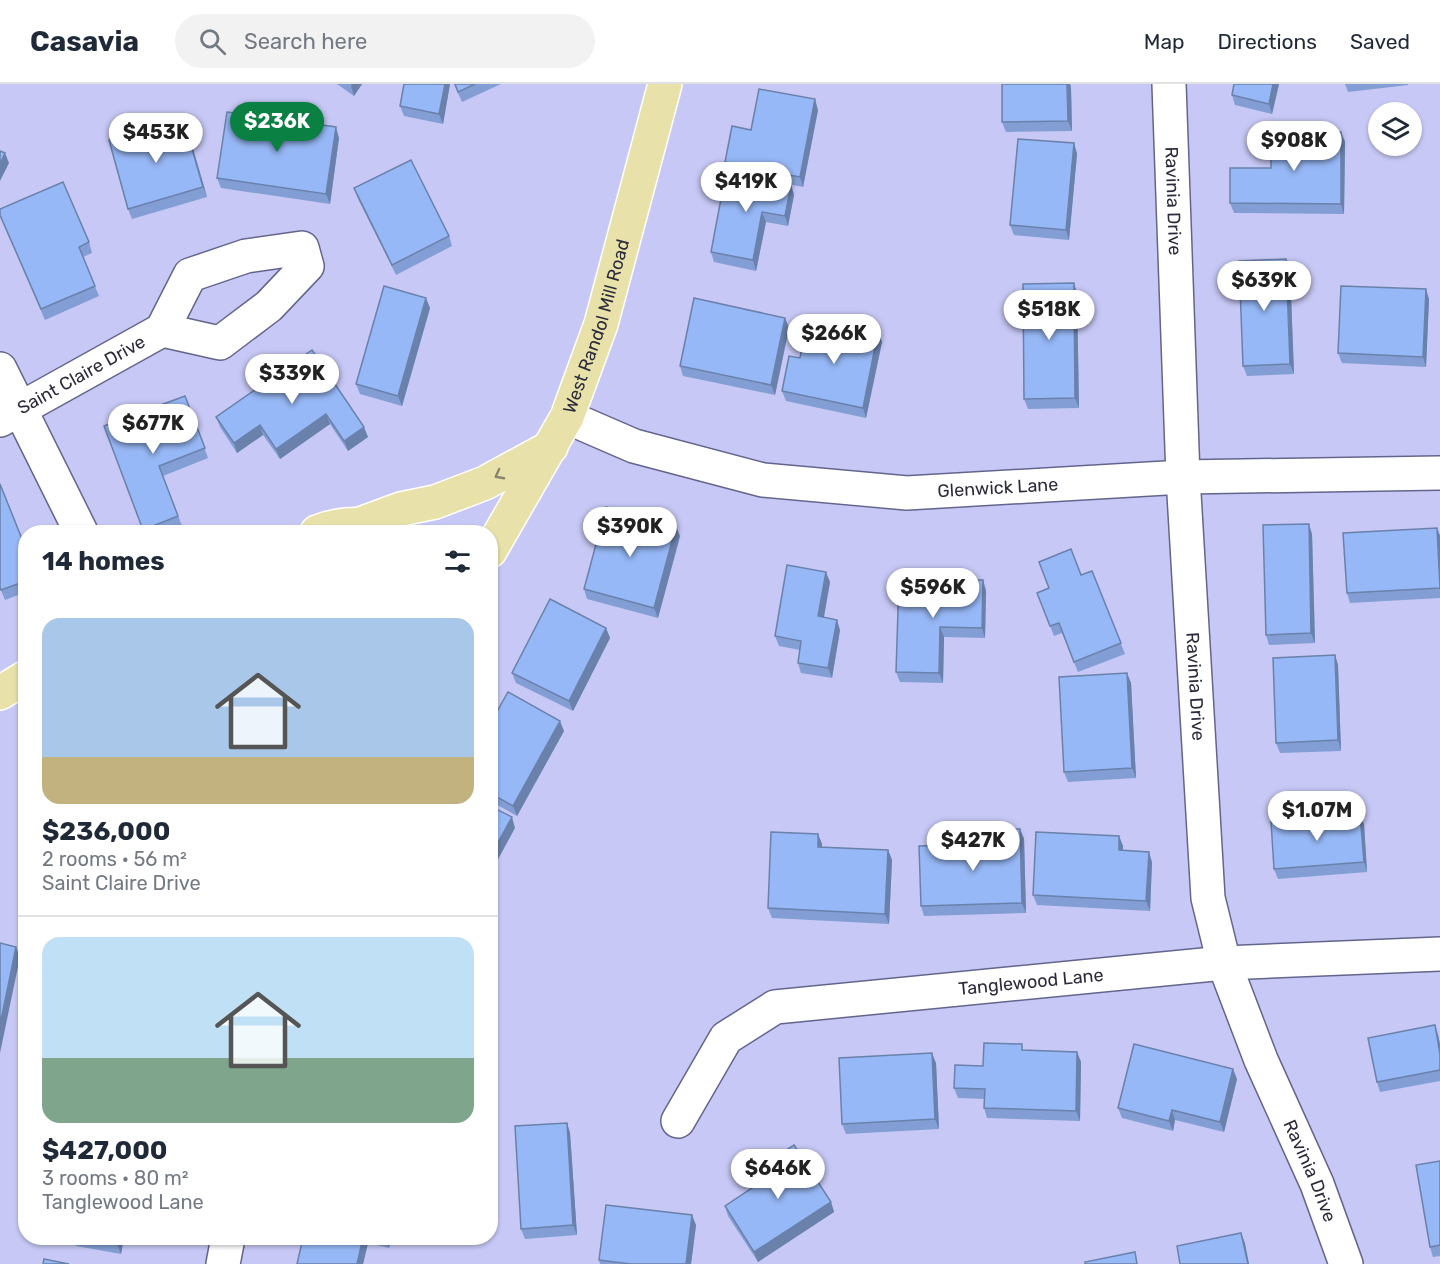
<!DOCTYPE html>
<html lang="en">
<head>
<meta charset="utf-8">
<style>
	body { margin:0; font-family:Rubik,sans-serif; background:#f2f2f3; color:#1f2937; height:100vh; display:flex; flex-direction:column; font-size:22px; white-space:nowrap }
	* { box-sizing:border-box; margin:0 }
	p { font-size:20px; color:#747a83 }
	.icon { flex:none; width:33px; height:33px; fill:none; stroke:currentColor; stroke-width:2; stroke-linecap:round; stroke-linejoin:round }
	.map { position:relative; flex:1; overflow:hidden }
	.details { position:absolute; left:18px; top:441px; width:480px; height:720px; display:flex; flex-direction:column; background:#fff; border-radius:24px; box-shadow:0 2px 4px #0004 }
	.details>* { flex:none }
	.tools { position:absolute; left:1368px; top:18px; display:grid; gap:12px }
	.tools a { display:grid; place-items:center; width:54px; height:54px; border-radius:50%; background:#fff; box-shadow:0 2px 4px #0004; font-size:30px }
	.price { position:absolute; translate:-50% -51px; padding:0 14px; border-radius:21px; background:#fff; color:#222; font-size:20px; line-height:39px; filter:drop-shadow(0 2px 3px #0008) }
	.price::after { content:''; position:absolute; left:50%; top:36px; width:18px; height:14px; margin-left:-9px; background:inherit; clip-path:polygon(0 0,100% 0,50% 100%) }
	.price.current { background:#0b8043; color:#fff }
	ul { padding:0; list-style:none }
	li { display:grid; align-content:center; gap:12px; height:318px; padding:0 24px }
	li+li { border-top:2px solid #e0e1e3 }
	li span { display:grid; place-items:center; height:186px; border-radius:18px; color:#555 }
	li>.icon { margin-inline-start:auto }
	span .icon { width:108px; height:108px; fill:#fffc; stroke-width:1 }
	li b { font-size:26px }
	h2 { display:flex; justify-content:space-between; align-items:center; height:72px; padding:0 24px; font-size:26px }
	header { display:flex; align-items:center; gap:36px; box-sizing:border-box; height:84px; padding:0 30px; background:#fff; border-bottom:2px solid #e0e1e3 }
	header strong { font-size:28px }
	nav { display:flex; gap:33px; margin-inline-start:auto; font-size:21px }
	.search { width:420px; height:54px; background:#f2f2f3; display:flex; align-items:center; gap:15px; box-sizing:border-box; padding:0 21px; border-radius:33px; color:#747a83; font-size:22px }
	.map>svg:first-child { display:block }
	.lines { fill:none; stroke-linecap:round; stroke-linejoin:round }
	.minor-casing { stroke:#64658c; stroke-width:36 }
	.major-casing { stroke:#fff; stroke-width:36 }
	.minor { stroke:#fff; stroke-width:33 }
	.major { stroke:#e8e2aa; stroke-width:33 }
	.wall { fill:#829ed4 }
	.shaded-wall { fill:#6a81ac }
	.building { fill:#97b8f6; stroke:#6a81ac; stroke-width:1.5 }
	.oneway { stroke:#8a8673 }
	.labels { text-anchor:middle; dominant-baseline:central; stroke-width:5; stroke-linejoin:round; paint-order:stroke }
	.street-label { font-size:18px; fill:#2b2b3c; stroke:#ebecfe }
</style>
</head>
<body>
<header>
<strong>Casavia</strong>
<div class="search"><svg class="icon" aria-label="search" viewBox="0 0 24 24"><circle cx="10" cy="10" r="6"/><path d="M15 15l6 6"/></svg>Search here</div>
<nav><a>Map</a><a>Directions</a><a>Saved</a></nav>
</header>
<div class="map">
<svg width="1440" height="1180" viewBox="0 0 1440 1180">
	<rect width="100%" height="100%" fill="#c7c8f5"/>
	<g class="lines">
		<defs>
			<g id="minor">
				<path id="s1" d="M 1169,0 L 1183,393 L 1208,814 L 1224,879 L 1261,976 L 1317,1100 L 1346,1180"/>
				<path d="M 0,285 L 81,448"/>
				<path id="s2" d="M 567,333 L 634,362 L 763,396 L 907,409 L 1183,393 L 1440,389"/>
				<path id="s3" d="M 0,336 L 162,246 L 190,191 L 246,172 L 302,164 L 307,182 L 269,222 L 220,259 L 162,246"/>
				<path id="s4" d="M 678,1037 L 726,954 L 775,923 L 1224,879 L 1440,870"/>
				<path d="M 223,1180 L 228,1154"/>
			</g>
			<g id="major">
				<path d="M 363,439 L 401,425 L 435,418 L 485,399 L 551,363"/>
				<path d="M 317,448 C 339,439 363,439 386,444"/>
				<path id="s5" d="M 490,467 L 567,333 L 601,240 L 665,0"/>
				<path d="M 0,609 L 26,593"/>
			</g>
		</defs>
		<use href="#minor" class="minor-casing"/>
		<use href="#major" class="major-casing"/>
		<use href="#minor" class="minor"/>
		<use href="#major" class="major"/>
	</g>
	<g class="wall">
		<path d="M 337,0 L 362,0 L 354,12 Z"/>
		<path d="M 450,0 L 443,40 L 404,32 L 400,22 Z"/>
		<path d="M 454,0 L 501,0 L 462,18 Z"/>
		<path d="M 1002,0 L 1070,0 L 1071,4 L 1072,47 L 1006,48 L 1002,38 Z"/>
		<path d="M 1234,0 L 1279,0 L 1272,30 L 1235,21 L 1232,11 Z"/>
		<path d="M 1345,0 L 1408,0 L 1408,1 L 1348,8 Z"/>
		<path d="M 818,26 L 803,103 L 729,88 L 725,78 L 751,46 Z"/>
		<path d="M 187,44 L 207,113 L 132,135 L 128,125 Z"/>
		<path d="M 1341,48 L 1345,58 L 1344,130 L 1234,129 L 1230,119 L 1271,84 Z"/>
		<path d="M 339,54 L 330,120 L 221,104 L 217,94 Z"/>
		<path d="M 1074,59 L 1077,70 L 1069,156 L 1014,151 L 1010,141 Z"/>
		<path d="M 791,101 L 794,111 L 788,142 L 766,138 L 756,187 L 714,178 L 711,168 Z"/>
		<path d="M 354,104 L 449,152 L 452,162 L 396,191 L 358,115 Z"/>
		<path d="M 0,132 L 89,158 L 92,169 L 83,173 L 99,212 L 45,236 Z"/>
		<path d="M 1286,175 L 1290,185 L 1294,290 L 1247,292 L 1243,282 Z"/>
		<path d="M 1077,209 L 1079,324 L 1028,325 L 1024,315 Z"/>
		<path d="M 1429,215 L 1426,283 L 1342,279 L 1338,269 Z"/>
		<path d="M 430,224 L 402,322 L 360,310 L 356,300 Z"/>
		<path d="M 785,234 L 789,244 L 775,311 L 683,292 L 680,282 Z"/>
		<path d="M 878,248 L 882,258 L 866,334 L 786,317 L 782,307 L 800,274 L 819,257 Z"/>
		<path d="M 312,266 L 368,353 L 348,367 L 330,340 L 280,375 L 263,351 L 237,369 L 220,343 L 216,333 Z"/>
		<path d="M 185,312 L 208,374 L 163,392 L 182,442 L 165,448 L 144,448 L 104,342 Z"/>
		<path d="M 1437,444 L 1440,452 L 1440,514 L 1350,519 L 1347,509 Z"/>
		<path d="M 1312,450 L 1315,559 L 1269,561 L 1266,551 Z"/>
		<path d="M 680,452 L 658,534 L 587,515 L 584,505 Z"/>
		<path d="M 26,465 L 26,508 L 5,516 L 0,504 Z"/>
		<path d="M 1092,487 L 1125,570 L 1078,588 L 1062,549 L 1054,552 L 1037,509 Z"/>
		<path d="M 983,496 L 986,507 L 985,554 L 944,553 L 943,599 L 900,598 L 896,588 Z"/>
		<path d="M 830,498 L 824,533 L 840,546 L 832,594 L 801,589 L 798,579 L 800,566 L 779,562 L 775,552 Z"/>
		<path d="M 606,544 L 610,554 L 573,627 L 516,599 L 512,589 Z"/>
		<path d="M 1335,571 L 1338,581 L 1341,667 L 1280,669 L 1276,659 Z"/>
		<path d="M 1127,589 L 1131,599 L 1136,694 L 1068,698 L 1064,688 Z"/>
		<path d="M 490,640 L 564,647 L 517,732 L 490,717 Z"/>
		<path d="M 1364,740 L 1367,788 L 1278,795 L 1274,785 Z"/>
		<path d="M 1020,745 L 1024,755 L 1026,829 L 924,832 L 921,822 L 986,760 Z"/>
		<path d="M 818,750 L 822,760 L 822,763 L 888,766 L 892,776 L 889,840 L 772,834 L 768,824 Z"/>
		<path d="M 1119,752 L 1123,762 L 1123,766 L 1152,778 L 1150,827 L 1037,821 L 1033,811 Z"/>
		<path d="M 1435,941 L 1438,951 L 1440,960 L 1440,997 L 1380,1008 L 1377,998 Z"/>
		<path d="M 1025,966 L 1077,968 L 1081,978 L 1080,1037 L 987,1034 L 984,1024 L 984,1015 L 958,1014 L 954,1004 L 983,982 Z"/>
		<path d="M 936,979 L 939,1045 L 846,1050 L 842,1040 Z"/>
		<path d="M 1237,995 L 1224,1048 L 1175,1036 L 1173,1047 L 1122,1034 L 1118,1024 Z"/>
		<path d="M 567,1039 L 570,1049 L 577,1151 L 525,1155 L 521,1145 Z"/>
		<path d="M 1440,1077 L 1440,1172 L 1433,1173 L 1430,1163 Z"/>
		<path d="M 757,1085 L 831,1118 L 834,1128 L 758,1178 L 728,1132 L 725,1122 L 762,1097 Z"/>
		<path d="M 696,1141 L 691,1180 L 600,1180 L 599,1176 Z"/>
		<path d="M 74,1154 L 124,1154 L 121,1170 L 76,1162 Z"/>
		<path d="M 303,1154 L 391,1154 L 389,1164 L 368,1159 L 363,1180 L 297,1180 Z"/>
	</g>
	<g class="shaded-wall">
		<path d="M 352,0 L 362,0 L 354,12 L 351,2 Z"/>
		<path d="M 445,0 L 450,0 L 443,40 L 439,30 Z"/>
		<path d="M 1067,0 L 1070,0 L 1071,4 L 1072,47 L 1068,37 Z"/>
		<path d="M 1273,0 L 1279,0 L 1272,30 L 1269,20 Z"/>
		<path d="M 815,15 L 818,26 L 803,103 L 800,93 Z"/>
		<path d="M 183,34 L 187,44 L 207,113 L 203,103 Z"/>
		<path d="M 336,43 L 339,54 L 330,120 L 326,110 Z"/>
		<path d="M 1341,48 L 1345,58 L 1344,130 L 1341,120 Z"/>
		<path d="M 1074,59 L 1077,70 L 1069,156 L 1066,146 Z"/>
		<path d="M 5,69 L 9,79 L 0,97 L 0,80 Z"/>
		<path d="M 791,101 L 794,111 L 788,142 L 785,132 Z"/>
		<path d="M 762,128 L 766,138 L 756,187 L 753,176 Z"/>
		<path d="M 1286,175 L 1290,185 L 1294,290 L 1290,280 Z"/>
		<path d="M 1074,199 L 1077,209 L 1079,324 L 1075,314 Z"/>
		<path d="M 1426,205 L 1429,215 L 1426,283 L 1423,273 Z"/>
		<path d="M 426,214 L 430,224 L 402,322 L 398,312 Z"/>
		<path d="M 785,234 L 789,244 L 775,311 L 771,301 Z"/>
		<path d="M 878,248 L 882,258 L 866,334 L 863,324 Z"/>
		<path d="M 326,330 L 330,340 L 280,375 L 276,365 Z"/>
		<path d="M 260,341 L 263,351 L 237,369 L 234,359 Z"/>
		<path d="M 364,343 L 368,353 L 348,367 L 344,357 Z"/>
		<path d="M 1309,440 L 1312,450 L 1315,559 L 1311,549 Z"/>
		<path d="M 676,442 L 680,452 L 658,534 L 654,524 Z"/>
		<path d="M 1437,444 L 1440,452 L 1440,498 Z"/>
		<path d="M 826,488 L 830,498 L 822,543 L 818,532 Z"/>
		<path d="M 983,496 L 986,507 L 985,554 L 982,544 Z"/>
		<path d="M 837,536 L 840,546 L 832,594 L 828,584 Z"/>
		<path d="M 940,543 L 944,553 L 943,599 L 939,589 Z"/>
		<path d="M 606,544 L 610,554 L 573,627 L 569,617 Z"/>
		<path d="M 1335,571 L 1338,581 L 1341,667 L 1338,656 Z"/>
		<path d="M 1127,589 L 1131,599 L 1136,694 L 1132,684 Z"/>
		<path d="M 560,637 L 564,647 L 517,732 L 513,722 Z"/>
		<path d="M 1360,730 L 1364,740 L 1367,788 L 1364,778 Z"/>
		<path d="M 512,733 L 515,744 L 490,790 L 490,773 Z"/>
		<path d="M 1020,745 L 1024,755 L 1026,829 L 1022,819 Z"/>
		<path d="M 818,750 L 822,760 L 821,773 L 818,763 Z"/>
		<path d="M 1119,752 L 1123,762 L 1122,776 L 1119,766 Z"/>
		<path d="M 888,766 L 892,776 L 889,840 L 885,830 Z"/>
		<path d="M 1149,768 L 1152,778 L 1150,827 L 1146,817 Z"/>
		<path d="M 16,863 L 20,873 L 0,969 L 0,941 Z"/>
		<path d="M 1435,941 L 1438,951 L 1440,960 L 1440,970 Z"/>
		<path d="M 1077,968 L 1081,978 L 1080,1037 L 1076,1027 Z"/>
		<path d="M 932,969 L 936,979 L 939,1045 L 935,1035 Z"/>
		<path d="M 1233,985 L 1237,995 L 1224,1048 L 1220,1038 Z"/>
		<path d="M 1172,1026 L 1175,1036 L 1173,1047 L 1169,1037 Z"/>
		<path d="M 567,1039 L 570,1049 L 577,1151 L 573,1141 Z"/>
		<path d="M 831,1118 L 834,1128 L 758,1178 L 754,1168 Z"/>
		<path d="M 692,1131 L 696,1141 L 691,1180 L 686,1180 Z"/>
		<path d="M 1241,1149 L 1245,1159 L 1249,1180 L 1248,1180 Z"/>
		<path d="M 119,1154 L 124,1154 L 121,1170 L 117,1160 Z"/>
		<path d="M 363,1154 L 366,1154 L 368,1159 L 363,1180 L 357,1180 Z"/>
		<path d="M 385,1154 L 391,1154 L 389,1164 Z"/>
	</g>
	<g class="building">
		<path d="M 404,0 L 445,0 L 439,30 L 400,22 Z"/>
		<path d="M 455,0 L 475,0 L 458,8 Z"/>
		<path d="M 1002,0 L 1067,0 L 1068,37 L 1002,38 Z"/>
		<path d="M 1234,0 L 1273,0 L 1269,20 L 1232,11 Z"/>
		<path d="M 759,5 L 815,15 L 800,93 L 725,78 L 732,42 L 751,46 Z"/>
		<path d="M 227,28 L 336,43 L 326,110 L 217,94 Z"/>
		<path d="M 183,34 L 203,103 L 128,125 L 109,56 Z"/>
		<path d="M 1271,47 L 1341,48 L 1341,120 L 1230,119 L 1230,84 L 1271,84 Z"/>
		<path d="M 1018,55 L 1074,59 L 1066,146 L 1010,141 Z"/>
		<path d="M 0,67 L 5,69 L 0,80 Z"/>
		<path d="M 411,76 L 449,152 L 392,181 L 354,104 Z"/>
		<path d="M 726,88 L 791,101 L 785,132 L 762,128 L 753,176 L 711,168 Z"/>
		<path d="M 63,98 L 89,158 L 79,163 L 95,202 L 41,225 L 0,131 L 0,125 Z"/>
		<path d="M 1286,175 L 1290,280 L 1243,282 L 1239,177 Z"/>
		<path d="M 1074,199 L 1075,314 L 1024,315 L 1023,200 Z"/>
		<path d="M 384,202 L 426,214 L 398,312 L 356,300 Z"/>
		<path d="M 1341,202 L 1426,205 L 1423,273 L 1338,269 Z"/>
		<path d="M 694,214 L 785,234 L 771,301 L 680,282 Z"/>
		<path d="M 823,236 L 878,248 L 863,324 L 782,307 L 789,272 L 800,274 L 804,254 L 819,257 Z"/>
		<path d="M 312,266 L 364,343 L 344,357 L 326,330 L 276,365 L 260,341 L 234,359 L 216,333 Z"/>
		<path d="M 185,312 L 205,364 L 159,382 L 178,432 L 143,446 L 104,342 Z"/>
		<path d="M 0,400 L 26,465 L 26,497 L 1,506 L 0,503 Z"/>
		<path d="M 606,423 L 676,442 L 654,524 L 584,505 Z"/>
		<path d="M 1309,440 L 1311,549 L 1266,551 L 1263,441 Z"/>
		<path d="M 1437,444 L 1440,504 L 1347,509 L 1343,449 Z"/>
		<path d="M 1071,465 L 1081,491 L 1092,487 L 1121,559 L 1074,578 L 1059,539 L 1050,542 L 1037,509 L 1049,504 L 1039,478 Z"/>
		<path d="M 787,481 L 826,488 L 818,532 L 837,536 L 828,584 L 798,579 L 801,557 L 775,552 Z"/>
		<path d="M 899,495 L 983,496 L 982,544 L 940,543 L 939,589 L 896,588 Z"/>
		<path d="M 550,515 L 606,544 L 569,617 L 512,589 Z"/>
		<path d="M 1335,571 L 1338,656 L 1276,659 L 1273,574 Z"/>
		<path d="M 1127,589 L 1132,684 L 1064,688 L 1059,593 Z"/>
		<path d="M 508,608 L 560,637 L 513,722 L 490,709 L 490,640 Z"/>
		<path d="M 490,722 L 512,733 L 490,773 Z"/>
		<path d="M 1360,730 L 1364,778 L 1274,785 L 1271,737 Z"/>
		<path d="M 1020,745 L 1022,819 L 921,822 L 919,762 L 986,760 L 985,746 Z"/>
		<path d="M 771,748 L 818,750 L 818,763 L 888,766 L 885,830 L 768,824 Z"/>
		<path d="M 1036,748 L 1119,752 L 1119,766 L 1149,768 L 1146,817 L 1033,811 Z"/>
		<path d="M 0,859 L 16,863 L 0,941 Z"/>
		<path d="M 1435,941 L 1440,970 L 1440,986 L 1377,998 L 1368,954 Z"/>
		<path d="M 984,959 L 1022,960 L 1022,966 L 1077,968 L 1076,1027 L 984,1024 L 985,1005 L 954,1004 L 955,981 L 983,982 Z"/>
		<path d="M 1134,960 L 1233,985 L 1220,1038 L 1172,1026 L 1169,1037 L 1118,1024 Z"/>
		<path d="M 932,969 L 935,1035 L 842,1040 L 839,974 Z"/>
		<path d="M 567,1039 L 573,1141 L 521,1145 L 515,1042 Z"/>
		<path d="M 794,1061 L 831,1118 L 754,1168 L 725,1122 L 764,1096 L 757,1085 Z"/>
		<path d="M 1440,1077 L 1440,1161 L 1430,1163 L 1416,1081 Z"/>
		<path d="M 606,1121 L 692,1131 L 686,1180 L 631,1180 L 599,1176 Z"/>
		<path d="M 1241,1149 L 1248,1180 L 1180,1180 L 1177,1162 Z"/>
		<path d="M 83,1154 L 119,1154 L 117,1160 Z"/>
		<path d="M 303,1154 L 363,1154 L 357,1180 L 297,1180 Z"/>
		<path d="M 1135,1168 L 1137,1180 L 1085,1180 L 1085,1178 Z"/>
		<path d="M 44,1175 L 69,1180 L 43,1180 Z"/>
	</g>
	<defs><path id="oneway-chevron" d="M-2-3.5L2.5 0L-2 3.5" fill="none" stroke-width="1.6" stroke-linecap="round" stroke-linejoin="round" transform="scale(1.5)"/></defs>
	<use class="oneway" href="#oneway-chevron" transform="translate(499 391) rotate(152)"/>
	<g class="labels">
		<g class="street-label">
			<text stroke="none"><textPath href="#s1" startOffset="117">Ravinia Drive</textPath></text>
			<text stroke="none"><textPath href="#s5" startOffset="250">West Randol Mill Road</textPath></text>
			<text stroke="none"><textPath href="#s3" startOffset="93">Saint Claire Drive</textPath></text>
			<text stroke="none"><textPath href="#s2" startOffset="442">Glenwick Lane</textPath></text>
			<text stroke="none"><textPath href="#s1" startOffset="603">Ravinia Drive</textPath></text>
			<text stroke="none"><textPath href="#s4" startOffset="411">Tanglewood Lane</textPath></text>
			<text stroke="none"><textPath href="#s1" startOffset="1107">Ravinia Drive</textPath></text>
		</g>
	</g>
</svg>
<div class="tools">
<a><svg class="icon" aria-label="layers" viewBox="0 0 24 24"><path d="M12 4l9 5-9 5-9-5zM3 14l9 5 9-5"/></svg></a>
</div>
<b class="price current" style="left:277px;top:69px">$236K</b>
<b class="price" style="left:156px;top:80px">$453K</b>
<b class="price" style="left:1294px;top:88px">$908K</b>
<b class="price" style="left:746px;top:129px">$419K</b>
<b class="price" style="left:1264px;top:228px">$639K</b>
<b class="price" style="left:1049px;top:257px">$518K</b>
<b class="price" style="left:834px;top:281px">$266K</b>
<b class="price" style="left:292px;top:321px">$339K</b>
<b class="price" style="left:153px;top:371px">$677K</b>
<b class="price" style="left:630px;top:474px">$390K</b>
<b class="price" style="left:933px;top:535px">$596K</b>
<b class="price" style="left:1317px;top:758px">$1.07M</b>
<b class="price" style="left:973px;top:788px">$427K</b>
<b class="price" style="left:778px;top:1116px">$646K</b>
<section class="details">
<h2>14 homes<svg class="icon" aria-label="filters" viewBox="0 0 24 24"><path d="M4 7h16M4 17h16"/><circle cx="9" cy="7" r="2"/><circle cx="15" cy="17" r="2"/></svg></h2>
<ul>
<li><span style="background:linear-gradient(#a9c7e8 75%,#c2b280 0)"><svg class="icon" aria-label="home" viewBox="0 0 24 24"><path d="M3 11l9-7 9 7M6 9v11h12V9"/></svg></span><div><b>$236,000</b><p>2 rooms · 56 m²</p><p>Saint Claire Drive</p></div></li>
<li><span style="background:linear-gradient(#bfe0f5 65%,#7fa58c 0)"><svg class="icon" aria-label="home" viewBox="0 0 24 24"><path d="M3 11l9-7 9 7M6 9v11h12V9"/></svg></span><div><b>$427,000</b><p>3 rooms · 80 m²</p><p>Tanglewood Lane</p></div></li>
</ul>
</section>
</div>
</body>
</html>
